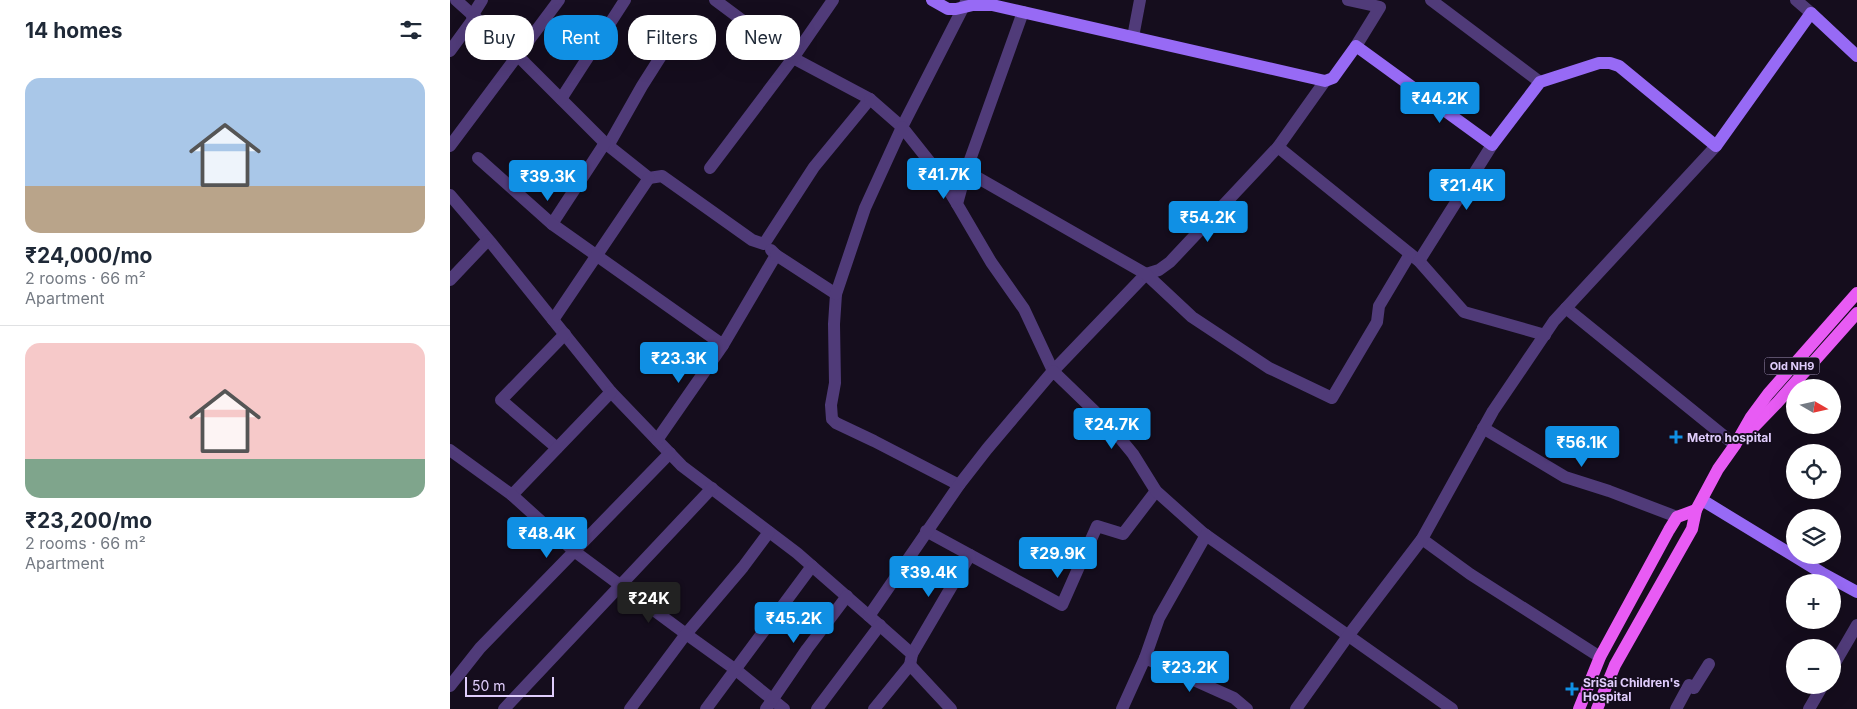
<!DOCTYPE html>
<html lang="en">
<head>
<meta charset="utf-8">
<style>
	body { margin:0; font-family:Inter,sans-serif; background:#f6f6f7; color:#1f2937; height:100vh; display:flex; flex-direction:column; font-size:19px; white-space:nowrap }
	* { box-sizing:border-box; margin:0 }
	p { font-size:16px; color:#747a83 }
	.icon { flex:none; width:28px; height:28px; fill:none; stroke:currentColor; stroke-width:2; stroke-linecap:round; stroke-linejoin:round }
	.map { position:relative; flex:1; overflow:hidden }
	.panel { display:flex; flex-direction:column; background:#fff; width:450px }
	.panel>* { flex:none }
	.guide { position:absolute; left:15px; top:15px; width:475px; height:45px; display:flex; gap:10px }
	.needle { width:32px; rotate:99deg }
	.controls { position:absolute; left:1336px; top:379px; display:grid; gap:10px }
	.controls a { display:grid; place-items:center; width:55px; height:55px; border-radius:50%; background:#fff; box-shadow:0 5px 20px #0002; font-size:25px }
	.scale { position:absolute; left:15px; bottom:12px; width:89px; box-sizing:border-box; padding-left:5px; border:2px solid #e0cdfc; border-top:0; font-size:14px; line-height:18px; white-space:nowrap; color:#e0cdfc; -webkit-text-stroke:4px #150d1d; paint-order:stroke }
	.price { position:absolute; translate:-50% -42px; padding:0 11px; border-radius:5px; background:#1090e4; color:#fff; font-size:16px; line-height:32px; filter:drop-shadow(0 1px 2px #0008) }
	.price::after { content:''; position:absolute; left:50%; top:30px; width:15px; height:11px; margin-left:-8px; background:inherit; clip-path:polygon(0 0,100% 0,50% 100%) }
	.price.active { background:#222; color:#fff }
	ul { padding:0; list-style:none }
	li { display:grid; align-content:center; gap:10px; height:265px; padding:0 25px }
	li+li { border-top:1px solid #e0e1e3 }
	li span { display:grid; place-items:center; height:155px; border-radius:15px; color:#555 }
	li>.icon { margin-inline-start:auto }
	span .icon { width:90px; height:90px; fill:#fffc; stroke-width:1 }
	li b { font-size:21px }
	h2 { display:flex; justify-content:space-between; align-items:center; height:60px; padding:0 25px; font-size:21px }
	.pill { padding:0 18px; border-radius:20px; background:#fff; box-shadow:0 5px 20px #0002; font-size:18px; line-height:45px }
	.pill.active { background:#1090e4; color:#fff }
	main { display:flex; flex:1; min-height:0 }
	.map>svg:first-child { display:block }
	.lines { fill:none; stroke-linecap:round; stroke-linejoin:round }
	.minor { stroke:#503b79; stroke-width:12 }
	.secondary { stroke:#976af5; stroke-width:12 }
	.primary { stroke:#e85bf4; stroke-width:12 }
	.poi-dot { fill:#1090e4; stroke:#150d1d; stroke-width:2 }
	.labels { text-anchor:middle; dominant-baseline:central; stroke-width:4; stroke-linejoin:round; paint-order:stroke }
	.shield { fill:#150d1d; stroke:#a393b9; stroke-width:1 }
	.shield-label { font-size:11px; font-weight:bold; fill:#e0cdfc }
	.poi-label { font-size:12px; font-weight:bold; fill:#e0cdfc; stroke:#150d1d; text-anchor:start }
</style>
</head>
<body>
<main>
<section class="panel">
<h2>14 homes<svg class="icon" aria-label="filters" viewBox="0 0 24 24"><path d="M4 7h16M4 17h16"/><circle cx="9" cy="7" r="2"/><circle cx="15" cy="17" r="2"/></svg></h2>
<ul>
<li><span style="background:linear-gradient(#a9c7e8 70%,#b9a48a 0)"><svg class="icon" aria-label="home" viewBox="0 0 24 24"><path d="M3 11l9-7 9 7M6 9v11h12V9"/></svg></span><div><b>₹24,000/mo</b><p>2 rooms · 66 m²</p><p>Apartment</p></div></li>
<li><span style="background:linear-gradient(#f6c9c9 75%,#7fa58c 0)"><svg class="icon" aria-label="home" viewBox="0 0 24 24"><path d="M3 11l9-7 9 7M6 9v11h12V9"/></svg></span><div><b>₹23,200/mo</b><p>2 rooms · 66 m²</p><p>Apartment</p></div></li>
</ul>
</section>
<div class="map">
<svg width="1407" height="709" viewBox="0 0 1407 709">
	<rect width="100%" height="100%" fill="#150d1d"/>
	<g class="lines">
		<g class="minor">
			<path d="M 6,0 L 68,56 L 155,143 L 199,178 L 212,176 L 302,240 L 314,244 L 364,167 L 420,99 L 343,58 L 265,0"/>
			<path d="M 898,0 L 930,7 L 906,46"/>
			<path d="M 981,0 L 1090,82"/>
			<path d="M 1346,0 L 1361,13"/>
			<path d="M 573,12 L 516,171 L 507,204 L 541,262 L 574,309 L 603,371 L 696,274 L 709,270 L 720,262 L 828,147 L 875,81"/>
			<path d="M 22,16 L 32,0"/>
			<path d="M 683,37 L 690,0"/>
			<path d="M 0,51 L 24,18"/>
			<path d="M 111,99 L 175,0"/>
			<path d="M 420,99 L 452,127 L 517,0"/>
			<path d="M 0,146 L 109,0"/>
			<path d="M 158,146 L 192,86 L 225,34"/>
			<path d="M 828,147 L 969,261 L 1014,312 L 1095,335"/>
			<path d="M 28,158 L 102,224 L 155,143"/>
			<path d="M 260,168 L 343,58 L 383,0"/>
			<path d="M 516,171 L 696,274 L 742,317 L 819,368 L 882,398 L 927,322 L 929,306 L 960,254"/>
			<path d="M 0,195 L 42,244 L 161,392 L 232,466 L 347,553 L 419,616"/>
			<path d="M 102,224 L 273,345 L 326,255 L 321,250"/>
			<path d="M 326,255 L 386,294 L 384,324 L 385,383 L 381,405 L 382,419 L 386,423 L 424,441 L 509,485"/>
			<path d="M 969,261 L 1042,145"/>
			<path d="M 0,280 L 38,240"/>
			<path d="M 386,294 L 415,208 L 452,127 L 487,171 L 507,204"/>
			<path d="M 1116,308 L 1285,445"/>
			<path d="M 103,320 L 199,178"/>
			<path d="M 1033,428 L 1115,477 L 1159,491 L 1227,517"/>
			<path d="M 207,440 L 273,345"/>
			<path d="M 107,448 L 51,400 L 115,334"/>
			<path d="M 0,450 L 62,495 L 161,392"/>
			<path d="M 62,495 L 124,551 L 236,634 L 293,567 L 319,532"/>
			<path d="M 476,531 L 612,605 L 647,526 L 673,534 L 706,491"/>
			<path d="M 972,539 L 1020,574 L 1150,657"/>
			<path d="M 462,654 L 520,555"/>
			<path d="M 695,658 L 784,698 L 797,709"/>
			<path d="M 460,665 L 462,654 L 419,616 L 509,485 L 537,449 L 603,371 L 660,426 L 683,454 L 706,491 L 753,533 L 1002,709"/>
			<path d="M 1382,668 L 1407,625"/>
			<path d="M 0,686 L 30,648 L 220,453"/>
			<path d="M 54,709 L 262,488"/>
			<path d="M 180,709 L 236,634 L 286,670 L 334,709"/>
			<path d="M 256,709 L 362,566"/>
			<path d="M 316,709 L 357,649 L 397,596"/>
			<path d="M 367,709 L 430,625"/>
			<path d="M 424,709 L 460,665 L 501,709"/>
			<path d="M 672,709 L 695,658 L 709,618 L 756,535"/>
			<path d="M 846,709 L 898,636 L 972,539 L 1043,411 L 1104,321 L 1266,146"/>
			<path d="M 1226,709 L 1239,685 L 1244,688 L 1259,664"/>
			<path d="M 1359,709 L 1373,685"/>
		</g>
		<g class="secondary">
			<path d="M 482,0 L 498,9 L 506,9 L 523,5 L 542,5 L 875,81 L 883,78 L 906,46 L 1042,145 L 1090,82 L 1149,63 L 1160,63 L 1169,66 L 1266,146 L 1361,13 L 1407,56"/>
			<path d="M 1252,500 L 1372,573 L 1407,592"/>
		</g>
		<g class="primary">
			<path d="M 1296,435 L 1327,403 L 1407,313"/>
			<path d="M 1129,709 L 1150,657 L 1219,530 L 1227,517 L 1246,510"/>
			<path d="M 1147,709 L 1165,665 L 1242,529 L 1246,510 L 1268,469 L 1285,445 L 1301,417 L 1318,394 L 1407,293"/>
		</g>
	</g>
	<g class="poi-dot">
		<path d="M1223.5 429.5h5v5h5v5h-5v5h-5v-5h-5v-5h5z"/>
		<path d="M1119.5 681.5h5v5h5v5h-5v5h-5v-5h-5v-5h5z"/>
	</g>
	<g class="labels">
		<rect class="shield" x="1314.5" y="357.5" width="55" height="17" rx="4"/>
		<g class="shield-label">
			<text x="1342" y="366">Old NH9</text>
		</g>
		<g class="poi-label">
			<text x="1237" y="437">Metro hospital</text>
			<text x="1133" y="682">SriSai Children's<tspan x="1133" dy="14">Hospital</tspan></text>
		</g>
	</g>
</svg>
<div class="controls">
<a><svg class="needle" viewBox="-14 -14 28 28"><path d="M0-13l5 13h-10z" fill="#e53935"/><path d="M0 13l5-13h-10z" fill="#747a83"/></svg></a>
<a><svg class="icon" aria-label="locate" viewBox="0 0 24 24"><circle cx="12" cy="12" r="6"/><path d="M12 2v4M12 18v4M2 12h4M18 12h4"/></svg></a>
<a><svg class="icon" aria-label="layers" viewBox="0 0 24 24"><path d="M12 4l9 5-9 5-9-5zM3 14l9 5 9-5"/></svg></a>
<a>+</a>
<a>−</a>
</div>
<div class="scale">50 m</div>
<b class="price" style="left:990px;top:124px">₹44.2K</b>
<b class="price" style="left:494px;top:200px">₹41.7K</b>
<b class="price" style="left:98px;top:202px">₹39.3K</b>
<b class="price" style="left:1017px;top:211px">₹21.4K</b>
<b class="price" style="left:758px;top:243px">₹54.2K</b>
<b class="price" style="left:229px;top:384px">₹23.3K</b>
<b class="price" style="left:662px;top:450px">₹24.7K</b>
<b class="price" style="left:1132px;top:468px">₹56.1K</b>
<b class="price" style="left:97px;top:559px">₹48.4K</b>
<b class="price" style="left:608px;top:579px">₹29.9K</b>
<b class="price" style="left:479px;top:598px">₹39.4K</b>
<b class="price active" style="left:199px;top:624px">₹24K</b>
<b class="price" style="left:344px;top:644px">₹45.2K</b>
<b class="price" style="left:740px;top:693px">₹23.2K</b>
<div class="guide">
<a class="pill">Buy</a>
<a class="pill active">Rent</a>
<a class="pill">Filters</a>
<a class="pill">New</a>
</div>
</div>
</main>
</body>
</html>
